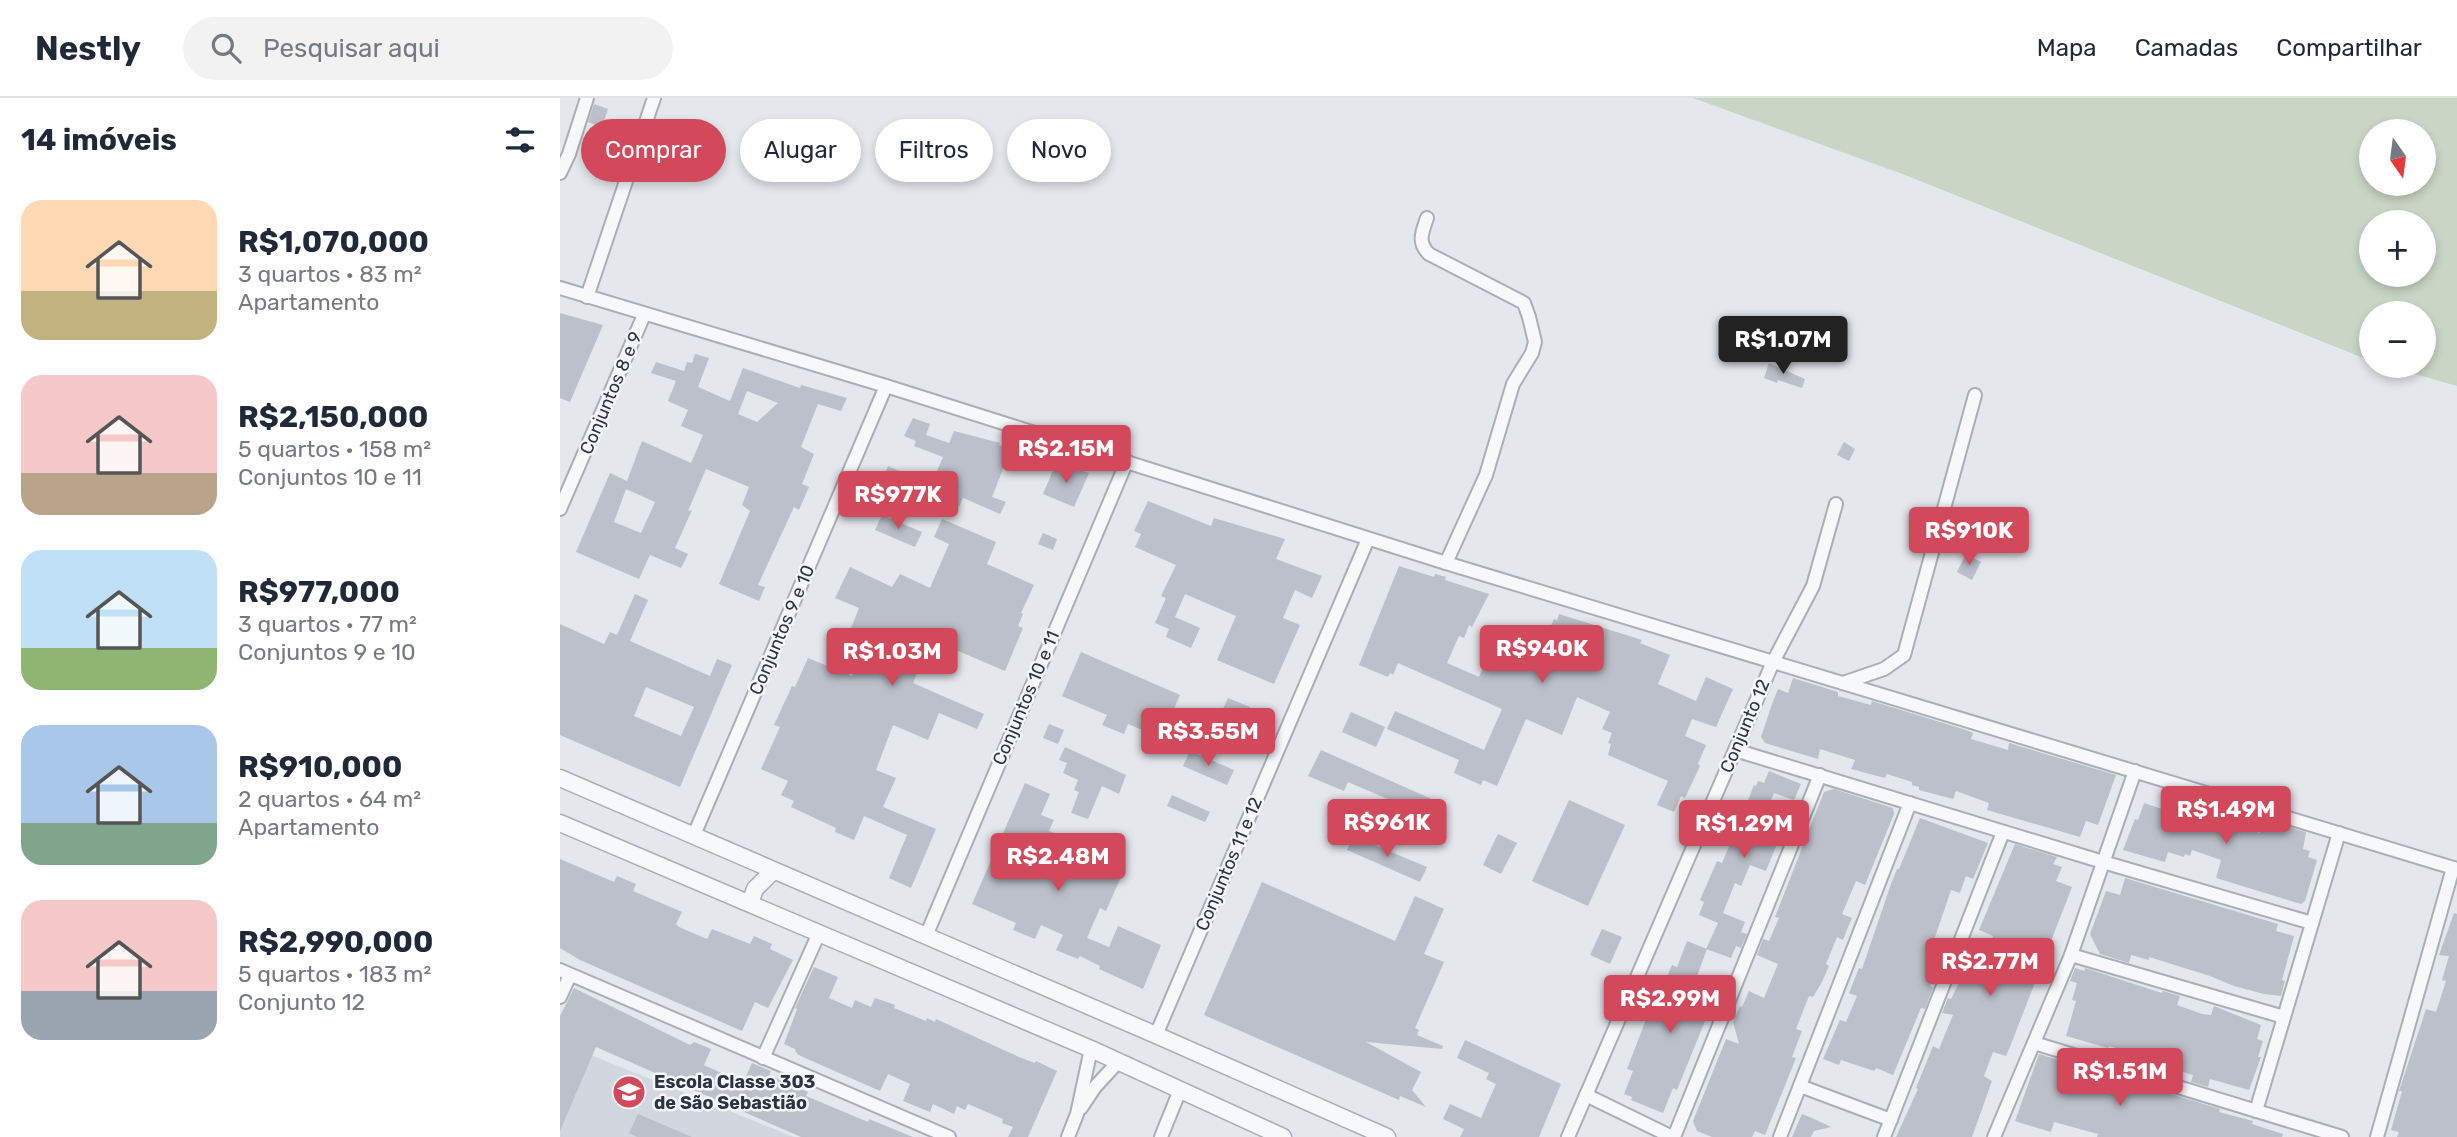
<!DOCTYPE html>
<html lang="pt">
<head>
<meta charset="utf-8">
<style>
	body { margin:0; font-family:Rubik,sans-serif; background:#f2f2f3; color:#1f2937; height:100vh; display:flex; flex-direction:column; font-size:26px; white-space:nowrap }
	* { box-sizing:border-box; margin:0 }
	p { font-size:23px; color:#747a83 }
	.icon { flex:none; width:38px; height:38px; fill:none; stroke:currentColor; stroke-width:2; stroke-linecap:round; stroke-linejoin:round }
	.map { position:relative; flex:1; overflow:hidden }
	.details { display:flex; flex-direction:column; background:#fff; width:560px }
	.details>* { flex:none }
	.top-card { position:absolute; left:21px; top:21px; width:665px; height:63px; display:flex; gap:14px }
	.needle { width:46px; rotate:166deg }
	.tools { position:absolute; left:1799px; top:21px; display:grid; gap:14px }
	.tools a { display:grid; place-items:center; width:77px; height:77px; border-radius:50%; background:#fff; box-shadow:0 4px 10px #0003; font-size:35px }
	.price { position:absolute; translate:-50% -60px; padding:0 16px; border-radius:7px; background:#d1495b; color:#fff; font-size:23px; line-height:46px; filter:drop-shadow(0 2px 4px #0008) }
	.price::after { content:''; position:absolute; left:50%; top:42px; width:21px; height:16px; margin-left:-10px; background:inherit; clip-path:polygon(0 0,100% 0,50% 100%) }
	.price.selected { background:#222; color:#fff }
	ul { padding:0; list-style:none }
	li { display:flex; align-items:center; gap:21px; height:175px; padding:0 21px }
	li span { display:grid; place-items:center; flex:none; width:196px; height:140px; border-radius:21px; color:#555 }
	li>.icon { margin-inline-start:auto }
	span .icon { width:84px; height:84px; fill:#fffc; stroke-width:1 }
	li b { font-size:30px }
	h2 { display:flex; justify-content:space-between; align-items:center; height:84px; padding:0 21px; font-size:30px }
	.chip { padding:0 24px; border-radius:32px; background:#fff; box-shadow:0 4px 10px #0003; font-size:24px; line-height:63px }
	.chip.selected { background:#d1495b; color:#fff }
	header { display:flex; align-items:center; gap:42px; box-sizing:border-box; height:98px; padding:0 35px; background:#fff; border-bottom:2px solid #e0e1e3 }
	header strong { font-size:33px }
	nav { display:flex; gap:38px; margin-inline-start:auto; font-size:24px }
	.search { width:490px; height:63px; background:#f2f2f3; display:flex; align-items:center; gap:18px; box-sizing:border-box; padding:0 24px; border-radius:38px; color:#747a83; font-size:26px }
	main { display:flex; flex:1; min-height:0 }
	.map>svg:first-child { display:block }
	.built { fill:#d2d6de }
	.green { fill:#c9d6c5; fill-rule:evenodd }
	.building { fill:#bbc0ca; fill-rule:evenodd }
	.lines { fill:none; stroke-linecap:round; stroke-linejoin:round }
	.minor-casing { stroke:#a9aeb7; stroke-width:16 }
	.tertiary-casing { stroke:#a9aeb7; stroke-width:19 }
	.minor { stroke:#f7f8fa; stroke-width:12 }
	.tertiary { stroke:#f7f8fa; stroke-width:16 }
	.labels { text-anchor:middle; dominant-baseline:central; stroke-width:5; stroke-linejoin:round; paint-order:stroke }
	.street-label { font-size:18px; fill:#2b3445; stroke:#f4f6f9 }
	.poi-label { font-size:18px; font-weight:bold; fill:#2b3445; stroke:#f4f6f9; text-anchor:start }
</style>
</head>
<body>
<header>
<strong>Nestly</strong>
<div class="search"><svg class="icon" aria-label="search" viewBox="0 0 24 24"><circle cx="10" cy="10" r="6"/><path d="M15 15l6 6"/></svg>Pesquisar aqui</div>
<nav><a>Mapa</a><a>Camadas</a><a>Compartilhar</a></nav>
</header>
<main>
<section class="details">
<h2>14 imóveis<svg class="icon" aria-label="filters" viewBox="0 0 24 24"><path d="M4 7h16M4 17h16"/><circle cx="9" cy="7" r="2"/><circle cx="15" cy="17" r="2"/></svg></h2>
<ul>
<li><span style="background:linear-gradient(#ffd9b3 65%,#c2b280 0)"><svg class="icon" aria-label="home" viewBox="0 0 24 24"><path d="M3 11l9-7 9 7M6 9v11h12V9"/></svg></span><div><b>R$1,070,000</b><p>3 quartos · 83 m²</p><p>Apartamento</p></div></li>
<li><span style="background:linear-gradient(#f6c9c9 70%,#b9a48a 0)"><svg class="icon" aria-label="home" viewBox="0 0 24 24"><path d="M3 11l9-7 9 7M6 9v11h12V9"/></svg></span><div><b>R$2,150,000</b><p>5 quartos · 158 m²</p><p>Conjuntos 10 e 11</p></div></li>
<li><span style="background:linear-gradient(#bfe0f5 70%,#8fb573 0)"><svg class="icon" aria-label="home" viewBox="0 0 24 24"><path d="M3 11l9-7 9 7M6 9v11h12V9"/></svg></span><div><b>R$977,000</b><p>3 quartos · 77 m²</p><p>Conjuntos 9 e 10</p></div></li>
<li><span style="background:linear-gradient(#a9c7e8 70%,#7fa58c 0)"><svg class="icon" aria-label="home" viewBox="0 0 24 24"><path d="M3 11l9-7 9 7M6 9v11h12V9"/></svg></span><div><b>R$910,000</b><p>2 quartos · 64 m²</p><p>Apartamento</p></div></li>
<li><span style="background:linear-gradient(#f6c9c9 65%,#9aa5b1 0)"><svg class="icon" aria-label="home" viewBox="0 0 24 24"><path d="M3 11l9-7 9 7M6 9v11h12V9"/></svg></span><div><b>R$2,990,000</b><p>5 quartos · 183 m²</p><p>Conjunto 12</p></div></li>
</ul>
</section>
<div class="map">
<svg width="1897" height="1039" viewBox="0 0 1897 1039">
	<rect width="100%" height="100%" fill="#e4e7ec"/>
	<path class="built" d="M 31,957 L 234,1039 L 0,1039 L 0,1031 Z"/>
	<path class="green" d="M 1133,0 L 1897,0 L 1897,288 L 1827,268 L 1864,268 L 1864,215 L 1811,215 L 1811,263 L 1345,77 ZM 1811,33 L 1864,33 L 1864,86 L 1811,86 ZM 1811,124 L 1864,124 L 1864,177 L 1811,177 Z"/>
	<g class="building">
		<path d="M 34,6 L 48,11 L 42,29 L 28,24 Z"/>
		<path d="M 0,215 L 43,227 L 10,304 L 0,300 Z"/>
		<path d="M 135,256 L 149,260 L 138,289 L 170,303 L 183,270 L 240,290 L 241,287 L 287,300 L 281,313 L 258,306 L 241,349 L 254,356 L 242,386 L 249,389 L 239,412 L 234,409 L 198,487 L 205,489 L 199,503 L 159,486 L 190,413 L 182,407 L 189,389 L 146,371 L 128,413 L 132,412 L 115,450 L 128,456 L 121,470 L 90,457 L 79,481 L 16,454 L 50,375 L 67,383 L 82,343 L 131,365 L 143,337 L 121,328 L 128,312 L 108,303 L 116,283 L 91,275 L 96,264 L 124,273 L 127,264 L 132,265 ZM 187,293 L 218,305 L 197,324 L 178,316 ZM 66,391 L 95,404 L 81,435 L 54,424 Z"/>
		<path d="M 1209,265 L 1245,281 L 1242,290 L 1218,282 L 1217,285 L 1204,280 Z"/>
		<path d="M 353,320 L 370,326 L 366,337 L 389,345 L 394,333 L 440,345 L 439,347 L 451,351 L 432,399 L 446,404 L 440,416 L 403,400 L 399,409 L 367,396 L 383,359 L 354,348 L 356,343 L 344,338 Z"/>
		<path d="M 1284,344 L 1295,351 L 1289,363 L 1277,357 Z"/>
		<path d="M 328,368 L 357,381 L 350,395 L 322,382 Z"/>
		<path d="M 495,368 L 508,374 L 511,369 L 529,375 L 514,409 L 483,396 Z"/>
		<path d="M 588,403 L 651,428 L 654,420 L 725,441 L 716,461 L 762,478 L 752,500 L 735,492 L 723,520 L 740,527 L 714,586 L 657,562 L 676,518 L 625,496 L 615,519 L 640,530 L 631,550 L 606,539 L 609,531 L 595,525 L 606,500 L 601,498 L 616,467 L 575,449 L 581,436 L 574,433 Z"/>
		<path d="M 322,417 L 362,434 L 355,449 L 315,432 Z"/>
		<path d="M 382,421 L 436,444 L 427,466 L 474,487 L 461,515 L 463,516 L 458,528 L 463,530 L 445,573 L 356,535 L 344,564 L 359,570 L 353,585 L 424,616 L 417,631 L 379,615 L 368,642 L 333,627 L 316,672 L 336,680 L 323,709 L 376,731 L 351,790 L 329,780 L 347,737 L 304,718 L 294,742 L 275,734 L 276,730 L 231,709 L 234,703 L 221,697 L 228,683 L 201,671 L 220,629 L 214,627 L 232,588 L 235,589 L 248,560 L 292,578 L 310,538 L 291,530 L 299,510 L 275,500 L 290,469 L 332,489 L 340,476 L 370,490 L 389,446 L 374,439 Z"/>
		<path d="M 483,435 L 497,441 L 493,452 L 478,446 Z"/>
		<path d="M 1406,456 L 1421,464 L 1412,482 L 1397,474 Z"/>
		<path d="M 839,468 L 874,479 L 875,476 L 886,479 L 885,482 L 929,496 L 912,529 L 909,527 L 904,540 L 899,538 L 887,565 L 919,579 L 931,552 L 972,570 L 994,521 L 997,522 L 999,516 L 1082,542 L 1080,545 L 1110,557 L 1098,586 L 1136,603 L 1146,579 L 1173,591 L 1156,629 L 1132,621 L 1125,638 L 1146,647 L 1138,666 L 1140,668 L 1125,700 L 1121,698 L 1114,714 L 1097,707 L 1108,683 L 1048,657 L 1051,646 L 1048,645 L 1052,635 L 1042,631 L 1050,614 L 1017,599 L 1002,637 L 966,621 L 937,688 L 923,682 L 921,687 L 894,675 L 899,662 L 827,631 L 835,613 L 924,652 L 942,611 L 838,565 L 833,577 L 830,575 L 828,579 L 799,567 Z"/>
		<path d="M 75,496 L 88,502 L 70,543 L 150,578 L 157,561 L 172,567 L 120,689 L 0,637 L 0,526 L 44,546 L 50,534 L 57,537 ZM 86,589 L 134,609 L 121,638 L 74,618 Z"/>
		<path d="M 521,554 L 620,597 L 601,640 L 568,626 L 564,636 L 542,627 L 547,617 L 502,598 Z"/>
		<path d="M 1233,580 L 1278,594 L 1278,598 L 1311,607 L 1312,603 L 1406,632 L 1413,635 L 1411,641 L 1448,652 L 1449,645 L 1556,677 L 1538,727 L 1526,723 L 1520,739 L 1427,712 L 1429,705 L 1396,693 L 1393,701 L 1359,692 L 1359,689 L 1352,687 L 1352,684 L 1327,676 L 1325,680 L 1291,671 L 1295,662 L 1260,651 L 1258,661 L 1205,645 L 1201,639 L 1212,606 L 1218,591 L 1228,595 Z"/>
		<path d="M 668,600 L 690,609 L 683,625 L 689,627 L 684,639 L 656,626 Z"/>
		<path d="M 791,614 L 825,629 L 816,649 L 782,634 Z"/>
		<path d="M 489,626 L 504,632 L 498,646 L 483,640 Z"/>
		<path d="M 505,649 L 566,677 L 559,696 L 542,688 L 528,721 L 511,715 L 519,694 L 514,692 L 518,682 L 503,675 L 507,665 L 499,662 Z"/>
		<path d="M 761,652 L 874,702 L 867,718 L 788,684 L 784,693 L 748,678 Z"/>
		<path d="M 630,653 L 674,672 L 667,687 L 623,668 Z"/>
		<path d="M 1209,673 L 1241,686 L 1234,702 L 1214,695 L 1203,721 L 1224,729 L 1206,773 L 1190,767 L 1181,788 L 1175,785 L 1163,815 L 1185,824 L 1181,834 L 1187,836 L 1181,850 L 1176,848 L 1171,860 L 1146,851 L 1158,825 L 1139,817 L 1144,804 L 1140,802 L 1157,763 L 1162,765 L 1173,739 L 1169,737 L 1180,711 L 1184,713 L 1194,687 L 1196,688 L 1198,683 L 1204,685 Z"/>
		<path d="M 465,685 L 490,696 L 481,717 L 494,722 L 489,733 L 517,745 L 511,757 L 561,779 L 546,813 L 540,810 L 527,840 L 549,849 L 558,828 L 601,847 L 583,891 L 539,871 L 540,868 L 520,858 L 518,861 L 496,852 L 503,837 L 481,827 L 475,841 L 453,832 L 456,825 L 412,806 Z"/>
		<path d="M 1274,691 L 1333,710 L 1334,716 L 1305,787 L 1296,783 L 1282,816 L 1292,820 L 1288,829 L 1283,842 L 1277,839 L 1266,866 L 1269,868 L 1262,884 L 1253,899 L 1249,898 L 1236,931 L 1242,933 L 1232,959 L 1236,960 L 1205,1037 L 1195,1033 L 1192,1039 L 1152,1039 L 1137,1033 L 1133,1023 L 1166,941 L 1179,946 L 1173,924 L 1180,908 L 1182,909 L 1189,893 L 1204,900 L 1218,866 L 1197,857 L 1203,841 L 1209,843 L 1219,820 L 1215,819 L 1264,694 Z"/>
		<path d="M 1607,693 L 1674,713 L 1671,727 L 1700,735 L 1704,722 L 1746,734 L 1743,751 L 1750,753 L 1748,759 L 1757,762 L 1745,803 L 1741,806 L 1656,780 L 1661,762 L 1632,752 L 1630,758 L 1625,756 L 1624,759 L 1608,754 L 1605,764 L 1563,752 L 1575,721 L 1578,722 L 1584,705 L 1602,711 Z"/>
		<path d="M 612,697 L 650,714 L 645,724 L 607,708 Z"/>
		<path d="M 1009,702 L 1065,727 L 1028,808 L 972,783 Z"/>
		<path d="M 1360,720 L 1428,745 L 1413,781 L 1406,778 L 1400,795 L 1391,792 L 1374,842 L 1381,845 L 1374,862 L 1380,864 L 1370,888 L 1373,890 L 1365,911 L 1361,910 L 1333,977 L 1316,970 L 1314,973 L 1281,962 L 1279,967 L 1263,961 L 1280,922 L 1286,924 L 1297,898 L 1289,895 L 1299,870 L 1302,871 L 1331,786 L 1337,771 L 1339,771 Z"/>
		<path d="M 938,736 L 957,745 L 941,776 L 923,767 Z"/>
		<path d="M 793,738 L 867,769 L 860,784 L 787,752 Z"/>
		<path d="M 1455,746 L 1497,759 L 1493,766 L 1502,769 L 1496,783 L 1512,789 L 1453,941 L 1446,958 L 1433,954 L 1424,978 L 1432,983 L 1412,1039 L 1336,1039 L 1358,991 L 1356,990 L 1373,948 L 1379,951 L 1393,917 L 1382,915 L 1388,900 L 1391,901 L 1407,869 L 1419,874 L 1431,849 L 1429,848 L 1433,838 L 1419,832 Z"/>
		<path d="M 0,761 L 54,784 L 57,778 L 76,786 L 73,793 L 122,814 L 116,826 L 119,829 L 147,841 L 152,831 L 190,846 L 194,838 L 212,846 L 210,851 L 233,862 L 208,910 L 195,904 L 182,933 L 20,862 L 0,850 Z"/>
		<path d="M 1565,780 L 1718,826 L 1716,833 L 1734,838 L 1722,882 L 1725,883 L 1721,898 L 1704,896 L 1674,888 L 1650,878 L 1589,859 L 1589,862 L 1571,857 L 1569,865 L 1540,856 L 1530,836 L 1546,793 L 1560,797 Z"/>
		<path d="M 702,784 L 835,843 L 855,798 L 884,811 L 864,856 L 884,864 L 855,930 L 859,932 L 857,937 L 883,948 L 882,951 L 806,944 L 861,974 L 852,992 L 866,1009 L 840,998 L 839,1002 L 644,917 Z"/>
		<path d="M 1894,815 L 1897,816 L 1897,1039 L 1837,1039 L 1839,1034 L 1831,1032 L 1842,993 L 1839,993 L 1866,911 L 1876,914 L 1886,883 L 1882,882 L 1889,858 L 1879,857 Z"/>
		<path d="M 1042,831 L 1062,839 L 1050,866 L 1030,857 Z"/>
		<path d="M 1127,843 L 1147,851 L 1137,878 L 1151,886 L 1141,910 L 1149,913 L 1117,992 L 1113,990 L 1103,1015 L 1071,1002 L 1072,999 L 1064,996 L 1073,973 L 1067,971 L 1087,919 L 1090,919 L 1096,905 L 1107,909 L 1116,885 L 1106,881 L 1112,867 L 1117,869 Z"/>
		<path d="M 254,869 L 278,879 L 269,900 L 292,910 L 295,902 L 311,909 L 315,900 L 324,903 L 335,907 L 334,910 L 366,923 L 367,920 L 375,924 L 376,921 L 459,959 L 475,965 L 476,963 L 497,973 L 468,1039 L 448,1039 L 453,1029 L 442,1025 L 443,1021 L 408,1006 L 405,1012 L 397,1008 L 394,1016 L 373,1006 L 370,1014 L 343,1003 L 350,986 L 328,976 L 320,993 L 243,959 L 237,956 L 235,951 L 224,946 L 237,911 L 235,910 Z"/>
		<path d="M 1515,870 L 1524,873 L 1525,870 L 1602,895 L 1603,893 L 1620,898 L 1617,907 L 1642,916 L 1651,917 L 1654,908 L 1701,927 L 1697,941 L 1703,943 L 1698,959 L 1701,959 L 1689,992 L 1650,981 L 1648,989 L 1631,984 L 1633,977 L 1599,967 L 1600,963 L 1549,948 L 1548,950 L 1506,938 L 1516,903 L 1512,902 L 1517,885 L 1510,883 Z"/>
		<path d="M 14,890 L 130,947 L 134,944 L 151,951 L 144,967 L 183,985 L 192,965 L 211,973 L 209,977 L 248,994 L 246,998 L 308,1024 L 309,1021 L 353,1039 L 241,1039 L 36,949 L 0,1033 L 0,918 Z"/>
		<path d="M 905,942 L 1001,986 L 979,1039 L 900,1039 L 904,1031 L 883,1021 L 890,1006 L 921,1020 L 936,986 L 926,981 L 929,975 L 897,960 Z"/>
		<path d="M 1479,956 L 1532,972 L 1531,976 L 1548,981 L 1581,991 L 1584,991 L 1585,988 L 1660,1011 L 1659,1014 L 1693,1023 L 1692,1026 L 1723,1036 L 1722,1039 L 1537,1039 L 1538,1036 L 1494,1024 L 1491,1034 L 1461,1025 L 1455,1023 Z"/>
		<path d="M 78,1016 L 132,1039 L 77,1039 L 69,1035 Z"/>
		<path d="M 1242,1016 L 1252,1020 L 1271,1029 L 1254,1033 L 1251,1039 L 1232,1039 Z"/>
	</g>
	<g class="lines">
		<defs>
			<g id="minor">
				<path d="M 0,75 L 9,56 L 27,0"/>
				<path d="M 867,120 C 862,135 857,144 869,156 L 964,205 L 969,219 L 975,244 L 972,255 L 953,286 L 926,377 L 886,465"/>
				<path d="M 0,190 L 326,288 L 886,465 L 1897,771"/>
				<path d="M 27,199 L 94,0"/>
				<path d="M 0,411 L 84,217"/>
				<path d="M 1283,585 L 1324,571 L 1344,557 L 1415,297"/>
				<path d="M 1175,652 L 1543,764 L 1752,825"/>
				<path d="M 134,737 L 326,288"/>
				<path d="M 366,838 L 567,363"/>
				<path d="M 1511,857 L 1724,919"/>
				<path d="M 0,872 L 389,1039"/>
				<path d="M 0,899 L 10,877"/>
				<path d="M 596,937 L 808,441"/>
				<path d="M 1474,945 L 1782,1039"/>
				<path d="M 203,960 L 259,835"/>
				<path d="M 1240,988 L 1331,1022"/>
				<path d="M 1026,997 L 1112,1039"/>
				<path d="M 521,1010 L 535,989 L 558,964"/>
				<path d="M 1696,1013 L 1779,735"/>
				<path d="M 508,1039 L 517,1016 L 531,951"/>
				<path d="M 601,1039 L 620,992"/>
				<path d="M 1008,1039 L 1213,564 L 1253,488 L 1276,406"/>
				<path d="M 1114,1039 L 1260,677"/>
				<path d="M 1220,1039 L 1350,705"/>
				<path d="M 1324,1039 L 1443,734"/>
				<path d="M 1434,1039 L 1511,857 L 1575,673"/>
				<path d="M 1817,1039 L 1893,770"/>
			</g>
			<g id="tertiary">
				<path d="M 0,680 L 596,937 L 827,1039"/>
				<path d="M 0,725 L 531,951 L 723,1039"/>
				<path d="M 190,805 L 195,791 L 213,773"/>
			</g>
		</defs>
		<use href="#minor" class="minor-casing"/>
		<use href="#tertiary" class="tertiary-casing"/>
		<use href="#minor" class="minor"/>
		<use href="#tertiary" class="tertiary"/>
	</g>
	<defs>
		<symbol id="school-disc" viewBox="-11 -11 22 22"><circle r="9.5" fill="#d1495b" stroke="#f4f6f9"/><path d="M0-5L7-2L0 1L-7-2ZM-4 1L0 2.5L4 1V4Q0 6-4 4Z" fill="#fff"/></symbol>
	</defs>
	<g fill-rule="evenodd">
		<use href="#school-disc" x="50" y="975" width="38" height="38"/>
	</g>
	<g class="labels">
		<g class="street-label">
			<text transform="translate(51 295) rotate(-67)">Conjuntos 8 e 9</text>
			<text transform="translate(222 532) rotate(-67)">Conjuntos 9 e 10</text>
			<text transform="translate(466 600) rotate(-67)">Conjuntos 10 e 11</text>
			<text transform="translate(1185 628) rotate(-67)">Conjunto 12</text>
			<text transform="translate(669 766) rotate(-67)">Conjuntos 11 e 12</text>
		</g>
		<g class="poi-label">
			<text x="94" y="984">Escola Classe 303<tspan x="94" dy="21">de São Sebastião</tspan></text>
		</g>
	</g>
</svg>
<div class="tools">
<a><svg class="needle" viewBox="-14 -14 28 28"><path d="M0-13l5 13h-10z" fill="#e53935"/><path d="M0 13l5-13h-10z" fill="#747a83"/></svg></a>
<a>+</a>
<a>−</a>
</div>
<b class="price selected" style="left:1223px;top:278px">R$1.07M</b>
<b class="price" style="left:506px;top:387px">R$2.15M</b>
<b class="price" style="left:338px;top:433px">R$977K</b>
<b class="price" style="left:1409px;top:469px">R$910K</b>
<b class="price" style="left:982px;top:587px">R$940K</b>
<b class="price" style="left:332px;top:590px">R$1.03M</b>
<b class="price" style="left:648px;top:670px">R$3.55M</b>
<b class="price" style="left:1666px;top:748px">R$1.49M</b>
<b class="price" style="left:827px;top:761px">R$961K</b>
<b class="price" style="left:1184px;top:762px">R$1.29M</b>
<b class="price" style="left:498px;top:795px">R$2.48M</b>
<b class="price" style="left:1430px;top:900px">R$2.77M</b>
<b class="price" style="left:1110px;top:937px">R$2.99M</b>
<b class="price" style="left:1560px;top:1010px">R$1.51M</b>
<div class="top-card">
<a class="chip selected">Comprar</a>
<a class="chip">Alugar</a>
<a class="chip">Filtros</a>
<a class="chip">Novo</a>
</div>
</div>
</main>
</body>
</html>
